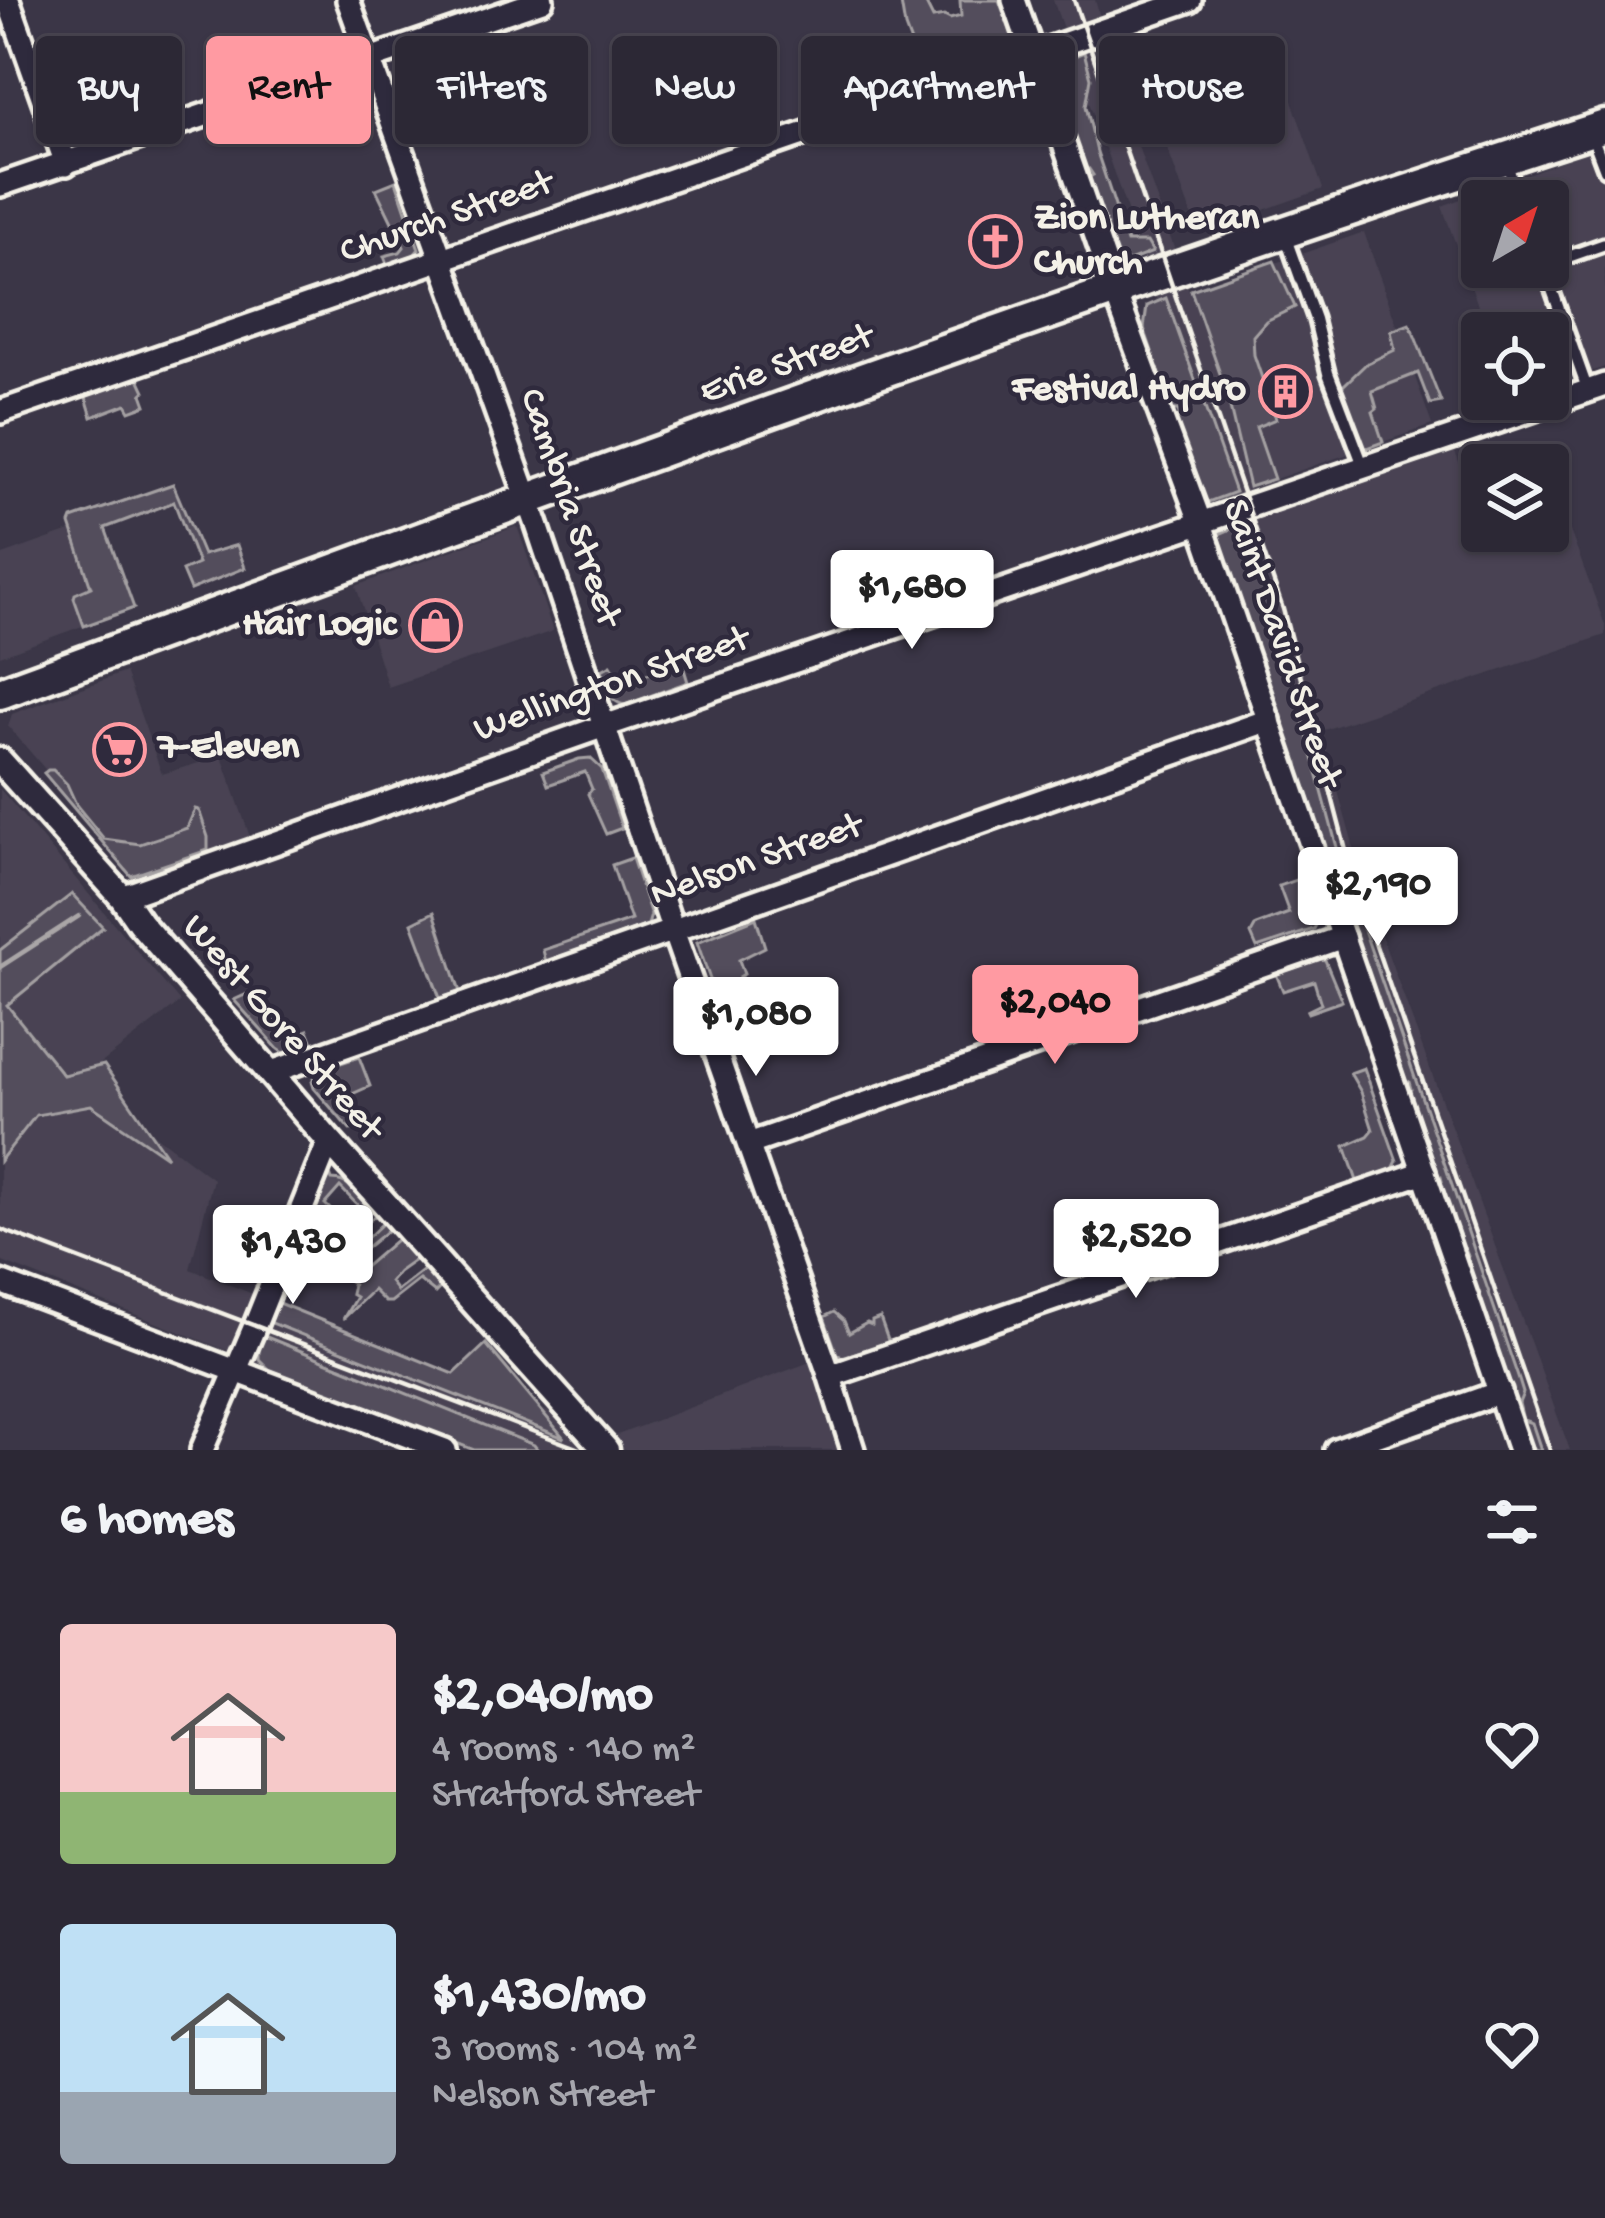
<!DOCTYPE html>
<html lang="en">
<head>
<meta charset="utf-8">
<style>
	body { margin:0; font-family:"Gochi Hand",sans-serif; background:#34303d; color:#f1f3f6; height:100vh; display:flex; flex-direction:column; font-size:45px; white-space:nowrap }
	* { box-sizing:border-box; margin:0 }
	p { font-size:39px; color:#a6a6ad }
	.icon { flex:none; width:66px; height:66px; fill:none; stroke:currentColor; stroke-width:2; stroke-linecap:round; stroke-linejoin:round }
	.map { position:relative; height:1450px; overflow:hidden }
	.details { display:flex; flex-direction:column; background:#2c2835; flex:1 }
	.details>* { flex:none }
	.hud { position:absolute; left:36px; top:36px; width:1533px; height:108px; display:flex; gap:24px }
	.needle { width:78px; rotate:39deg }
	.buttons { position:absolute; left:1461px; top:180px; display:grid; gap:24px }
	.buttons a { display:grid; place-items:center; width:108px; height:108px; border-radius:12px; background:#2c2835; box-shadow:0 3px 9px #0004,0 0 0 3px #484450; font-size:60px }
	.price { position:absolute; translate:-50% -102px; padding:0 27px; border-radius:12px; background:#fff; color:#222; font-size:39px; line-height:78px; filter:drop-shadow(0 3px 6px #0008) }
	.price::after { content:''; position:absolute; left:50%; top:72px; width:36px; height:27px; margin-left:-18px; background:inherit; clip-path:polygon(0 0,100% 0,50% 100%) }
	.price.current { background:#ff9aa2; color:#111 }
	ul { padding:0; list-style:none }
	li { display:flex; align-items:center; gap:36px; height:300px; padding:0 60px }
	li span { display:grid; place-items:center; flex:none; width:336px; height:240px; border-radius:12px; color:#555 }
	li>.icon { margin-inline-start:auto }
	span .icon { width:144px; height:144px; fill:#fffc; stroke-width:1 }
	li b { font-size:51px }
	h2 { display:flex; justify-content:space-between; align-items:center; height:144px; padding:0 60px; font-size:51px }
	.pill { padding:0 42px; border-radius:12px; background:#2c2835; box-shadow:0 3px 9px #0004,0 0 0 3px #484450; font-size:42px; line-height:108px }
	.pill.current { background:#ff9aa2; color:#111 }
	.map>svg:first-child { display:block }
	.built { fill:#484352; fill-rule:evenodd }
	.green { fill:#534e5c; stroke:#a4a0a2; stroke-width:3 }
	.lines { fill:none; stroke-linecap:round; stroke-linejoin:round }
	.stream { stroke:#aaa6a7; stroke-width:4.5 }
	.service-casing { stroke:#f4f1e8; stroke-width:20 }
	.minor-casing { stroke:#f4f1e8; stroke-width:30 }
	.tertiary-casing { stroke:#f4f1e8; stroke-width:33 }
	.primary-casing { stroke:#f4f1e8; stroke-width:39 }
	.service { stroke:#2f2a3d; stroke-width:10 }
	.minor { stroke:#2f2a3d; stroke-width:21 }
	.tertiary { stroke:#2f2a3d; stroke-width:24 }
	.primary { stroke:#2f2a3d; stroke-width:30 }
	.rail { stroke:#f4f1e8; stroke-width:4.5 }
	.labels { text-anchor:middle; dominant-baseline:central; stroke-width:9; stroke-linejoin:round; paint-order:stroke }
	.street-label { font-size:39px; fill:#f4f1e8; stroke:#2f2a3d }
	.poi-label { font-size:39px; font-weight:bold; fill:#f4f1e8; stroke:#2f2a3d; text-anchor:start }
</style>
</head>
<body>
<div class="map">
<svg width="1605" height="1450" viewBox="0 0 1605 1450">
	<rect width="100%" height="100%" fill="#3b3647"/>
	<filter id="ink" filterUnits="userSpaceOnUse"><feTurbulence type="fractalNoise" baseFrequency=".00833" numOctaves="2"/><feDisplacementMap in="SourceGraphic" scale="24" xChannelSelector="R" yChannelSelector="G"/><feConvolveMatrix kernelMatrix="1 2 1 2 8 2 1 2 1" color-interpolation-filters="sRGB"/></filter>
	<g filter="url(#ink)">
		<g class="built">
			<path d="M 1053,0 L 1095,0 L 1140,152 L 1190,293 L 1364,232 L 1432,425 L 1249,488 L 1258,519 L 1455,452 L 1487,538 L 1508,531 L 1548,531 L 1548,517 L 1563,512 L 1605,625 L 1605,635 L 1321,731 L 1370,905 L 1570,1450 L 1535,1450 L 1315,816 L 1141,250 Z"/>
			<path d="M 1291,98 L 1323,189 L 1198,233 L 1165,142 Z"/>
			<path d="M 1605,145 L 1605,367 L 1548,385 L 1548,333 L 1488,333 L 1442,206 ZM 1482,201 L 1548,201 L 1548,267 L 1482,267 Z"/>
			<path d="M 517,526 L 553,631 L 388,687 L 356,586 Z"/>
			<path d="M 73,530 L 107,617 L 0,656 L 0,556 Z"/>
			<path d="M 125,672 L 162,774 L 222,756 L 250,837 L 135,874 L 8,726 L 12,714 Z"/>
			<path d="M 0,789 L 180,1002 L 81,1079 L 213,1179 L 190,1269 L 612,1437 L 810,1362 L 838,1450 L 490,1450 L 256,1362 L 0,1261 Z"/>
		</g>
		<g class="green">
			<path d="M 909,0 L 924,0 L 933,18 L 944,16 L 950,19 L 961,16 L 960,0 L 999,0 L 1016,47 L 924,78 L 905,27 L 901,3 Z"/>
			<path d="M 1137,34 L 1144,48 L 1133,57 L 1143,74 L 1153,70 L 1164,92 L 1163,106 L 1150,113 L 1155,131 L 1130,139 L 1097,49 Z"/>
			<path d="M 1084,52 L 1091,78 L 1086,106 L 1097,152 L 1127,242 L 1147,242 L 1153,252 L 1127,262 L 1112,251 L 1088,178 L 1093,175 L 1089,169 L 1084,172 L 1051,78 L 1050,66 Z"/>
			<path d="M 396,181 L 419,249 L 414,255 L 387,264 L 384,256 L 400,252 L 404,247 L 376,189 Z"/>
			<path d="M 1274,261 L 1295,307 L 1266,321 L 1253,336 L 1254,355 L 1276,419 L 1256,427 L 1274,479 L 1249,487 L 1226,391 L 1191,290 Z"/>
			<path d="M 1166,298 L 1235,492 L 1208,502 L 1201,496 L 1175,419 L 1180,417 L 1178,410 L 1172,410 L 1144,328 L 1147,306 Z"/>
			<path d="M 1410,324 L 1441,402 L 1430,404 L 1418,373 L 1372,391 L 1377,409 L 1373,412 L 1383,442 L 1364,449 L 1342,387 L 1366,364 L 1395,350 L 1391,331 Z"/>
			<path d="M 138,376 L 145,391 L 142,394 L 146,405 L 130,411 L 126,404 L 92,417 L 85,394 Z"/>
			<path d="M 173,484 L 203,555 L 237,545 L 245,568 L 190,590 L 182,571 L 198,564 L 174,502 L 105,528 L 134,608 L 84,626 L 74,598 L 75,594 L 91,587 L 70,524 L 72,519 Z"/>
			<path d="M 1245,523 L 1284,650 L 1342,866 L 1519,1380 L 1523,1393 L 1519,1403 L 1523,1420 L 1532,1423 L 1541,1450 L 1530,1450 L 1463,1258 L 1468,1256 L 1465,1249 L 1461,1251 L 1437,1184 L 1442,1181 L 1441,1177 L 1435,1178 L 1406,1093 L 1411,1089 L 1409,1082 L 1404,1085 L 1394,1060 L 1395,1055 L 1393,1055 L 1295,772 L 1299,769 L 1298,763 L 1292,764 L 1217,545 L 1219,534 Z"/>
			<path d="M 611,665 L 622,683 L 646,674 L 684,669 L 688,682 L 625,705 C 608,702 607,685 602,670 Z"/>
			<path d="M 590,758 L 602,769 L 622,828 L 606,834 L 588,794 L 592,789 L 585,772 L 548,785 L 543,772 L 579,759 Z"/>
			<path d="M 48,770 L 53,770 L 67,784 L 77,806 L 104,839 L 140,844 L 187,828 L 195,809 L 199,810 L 208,837 L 208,850 L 131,876 L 44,773 Z"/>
			<path d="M 632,858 L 651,915 L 648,925 L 546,962 L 543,950 L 631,920 L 612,865 Z"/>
			<path d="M 1299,879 L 1316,925 L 1314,929 L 1257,948 L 1251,934 L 1256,925 L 1289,913 L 1279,886 Z"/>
			<path d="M 72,894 L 103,927 L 7,1005 L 63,1075 L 104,1065 L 167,1157 L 91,1105 L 36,1115 L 0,1161 L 0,950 Z"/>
			<path d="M 434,912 L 460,992 L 440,998 L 412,923 Z"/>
			<path d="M 756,918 L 765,947 L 739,960 L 744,974 L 739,977 L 751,1004 L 722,1014 L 697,942 Z"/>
			<path d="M 1321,959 L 1325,960 L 1342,1001 L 1308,1013 L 1307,1011 L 1321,1004 L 1314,981 L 1283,991 L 1276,974 Z"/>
			<path d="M 256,990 L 259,996 L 255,999 L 260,1014 L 271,1010 L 281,1034 L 291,1036 L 308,1030 L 313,1043 L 284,1053 L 278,1049 L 234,1000 Z"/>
			<path d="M 359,1057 L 370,1086 L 350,1095 L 366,1128 L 350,1130 L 314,1088 L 312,1081 L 319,1070 Z"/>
			<path d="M 1364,1068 L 1397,1161 L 1393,1169 L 1357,1181 L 1345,1146 L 1368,1136 L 1373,1130 L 1361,1092 L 1350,1073 Z"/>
			<path d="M 331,1177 L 332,1180 C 353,1180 363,1200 376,1215 L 355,1232 L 353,1230 L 368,1216 L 340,1187 L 325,1204 L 335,1214 L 326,1226 L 338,1240 L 331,1248 L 344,1260 L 383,1223 L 388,1230 L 350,1261 L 361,1270 L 397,1239 L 415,1260 L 398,1272 L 390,1282 L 397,1291 L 424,1270 L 440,1288 L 435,1293 L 419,1280 L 391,1302 L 385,1302 L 373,1290 L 343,1319 L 356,1297 L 351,1294 L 353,1285 L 348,1280 L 323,1270 L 323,1266 L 293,1254 L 305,1221 L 310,1221 L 315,1211 L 311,1207 L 324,1180 Z"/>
			<path d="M 276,1302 L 454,1374 L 486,1344 L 564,1438 L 269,1322 Z"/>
			<path d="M 834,1312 L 844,1321 L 849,1333 L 867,1323 L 872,1325 L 872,1321 L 880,1318 L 889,1343 L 842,1357 L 837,1354 L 824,1317 Z"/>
			<path d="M 264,1336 L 534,1445 L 538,1450 L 474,1450 L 270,1370 L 259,1359 L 259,1340 Z"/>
		</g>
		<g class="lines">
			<path class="stream" d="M 0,967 L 79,916"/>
			<defs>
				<g id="service">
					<path d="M 1591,133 L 1605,170"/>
					<path d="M 1507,165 L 1520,201"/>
					<path d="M 1284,233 L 1315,319 L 1328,373 L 1364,468"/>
					<path d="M 1548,264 L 1605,244"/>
					<path d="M 1544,267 L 1588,391"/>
				</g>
				<g id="minor">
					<path d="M 8,0 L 66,164"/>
					<path d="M 348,0 L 536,522 L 669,919 L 829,1374 L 853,1450"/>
					<path d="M 1014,0 L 1122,311 L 1201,524 L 1519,1450"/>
					<path d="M 0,185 L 542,0"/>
					<path d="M 0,412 L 1190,0"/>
					<path d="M 122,897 L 590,731 L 1605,385"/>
					<path d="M 269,1073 L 1269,720"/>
					<path d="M 749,1144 L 1343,937"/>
					<path d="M 0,1282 L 445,1450"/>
					<path d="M 830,1376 L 1424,1172"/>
					<path d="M 202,1450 L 254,1328 L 329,1141"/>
					<path d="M 1336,1450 L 1500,1392"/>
				</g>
				<path id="tertiary" d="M 0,761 L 122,897 L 140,923 L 329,1141 L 606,1450"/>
				<path id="primary" d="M 0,693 C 532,497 1065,300 1605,126"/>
			</defs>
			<use href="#service" class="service-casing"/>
			<use href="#minor" class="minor-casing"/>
			<use href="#tertiary" class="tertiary-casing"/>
			<use href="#primary" class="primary-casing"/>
			<use href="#service" class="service"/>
			<use href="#minor" class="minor"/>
			<use href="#tertiary" class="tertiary"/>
			<use href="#primary" class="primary"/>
			<g class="rail">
				<path d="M 1074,0 L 1283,609 L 1355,885 L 1550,1450"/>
				<path d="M 0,1229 L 582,1450"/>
			</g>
		</g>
	</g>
	<defs>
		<symbol id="church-ring" viewBox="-11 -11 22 22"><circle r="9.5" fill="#2f2a3d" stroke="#ff9aa2" stroke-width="1.5"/><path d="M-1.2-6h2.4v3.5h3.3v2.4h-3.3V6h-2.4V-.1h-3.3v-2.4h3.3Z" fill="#ff9aa2"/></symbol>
		<symbol id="building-ring" viewBox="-11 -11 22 22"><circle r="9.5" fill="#2f2a3d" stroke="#ff9aa2" stroke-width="1.5"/><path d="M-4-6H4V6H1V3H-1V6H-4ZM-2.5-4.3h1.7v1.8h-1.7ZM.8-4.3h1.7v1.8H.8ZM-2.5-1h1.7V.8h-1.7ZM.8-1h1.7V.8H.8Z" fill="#ff9aa2"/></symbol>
		<symbol id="shop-ring" viewBox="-11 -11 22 22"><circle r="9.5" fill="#2f2a3d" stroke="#ff9aa2" stroke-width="1.5"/><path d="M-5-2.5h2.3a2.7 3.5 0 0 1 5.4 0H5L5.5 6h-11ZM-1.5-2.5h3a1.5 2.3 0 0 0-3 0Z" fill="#ff9aa2"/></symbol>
		<symbol id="supermarket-ring" viewBox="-11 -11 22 22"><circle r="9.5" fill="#2f2a3d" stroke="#ff9aa2" stroke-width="1.5"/><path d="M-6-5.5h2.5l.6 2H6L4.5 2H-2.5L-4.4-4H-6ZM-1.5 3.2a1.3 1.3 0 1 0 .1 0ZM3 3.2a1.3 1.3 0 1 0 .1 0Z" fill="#ff9aa2"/></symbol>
	</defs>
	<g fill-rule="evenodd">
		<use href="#church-ring" x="966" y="212" width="59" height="59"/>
		<use href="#building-ring" x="1256" y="362" width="59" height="59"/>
		<use href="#shop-ring" x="406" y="596" width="59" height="59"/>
		<use href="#supermarket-ring" x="90" y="720" width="59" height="59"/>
	</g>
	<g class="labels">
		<g class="street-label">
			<text transform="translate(447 219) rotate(-19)">Church Street</text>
			<text transform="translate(787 366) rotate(-19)">Erie Street</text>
			<text transform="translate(568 508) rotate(71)">Cambria Street</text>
			<text transform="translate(1280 644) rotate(71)">Saint David Street</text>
			<text transform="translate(612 686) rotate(-19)">Wellington Street</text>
			<text transform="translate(757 862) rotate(-19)">Nelson Street</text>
			<text transform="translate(281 1029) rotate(49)">West Gore Street</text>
		</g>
		<g class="poi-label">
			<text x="1034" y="220">Zion Lutheran<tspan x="1034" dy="45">Church</tspan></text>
			<text x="1246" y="391" text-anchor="end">Festival Hydro</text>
			<text x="396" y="626" text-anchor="end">Hair Logic</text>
			<text x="158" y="749">7-Eleven</text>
		</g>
	</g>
</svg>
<div class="buttons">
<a><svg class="needle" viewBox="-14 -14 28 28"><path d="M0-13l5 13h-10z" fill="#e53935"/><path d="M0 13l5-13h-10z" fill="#a6a6ad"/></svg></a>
<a><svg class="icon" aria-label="locate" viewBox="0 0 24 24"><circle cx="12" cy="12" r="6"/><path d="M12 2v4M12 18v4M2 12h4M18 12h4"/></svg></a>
<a><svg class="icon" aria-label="layers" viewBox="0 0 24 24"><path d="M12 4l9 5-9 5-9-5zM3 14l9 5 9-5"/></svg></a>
</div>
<b class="price" style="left:912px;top:652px">$1,680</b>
<b class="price" style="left:1378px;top:949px">$2,190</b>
<b class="price current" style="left:1055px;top:1067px">$2,040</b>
<b class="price" style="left:756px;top:1079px">$1,080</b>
<b class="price" style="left:1136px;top:1301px">$2,520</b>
<b class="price" style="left:293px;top:1307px">$1,430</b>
<div class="hud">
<a class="pill">Buy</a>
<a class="pill current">Rent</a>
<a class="pill">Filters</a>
<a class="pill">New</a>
<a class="pill">Apartment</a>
<a class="pill">House</a>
</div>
</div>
<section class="details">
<h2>6 homes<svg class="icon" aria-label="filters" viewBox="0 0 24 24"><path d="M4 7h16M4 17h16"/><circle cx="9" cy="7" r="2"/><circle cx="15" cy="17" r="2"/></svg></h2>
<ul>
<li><span style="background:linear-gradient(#f6c9c9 70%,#8fb573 0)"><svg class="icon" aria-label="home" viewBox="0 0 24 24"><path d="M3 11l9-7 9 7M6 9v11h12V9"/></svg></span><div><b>$2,040/mo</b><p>4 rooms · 140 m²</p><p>Stratford Street</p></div><svg class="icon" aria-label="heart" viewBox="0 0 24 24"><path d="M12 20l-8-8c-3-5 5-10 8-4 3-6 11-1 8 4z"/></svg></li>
<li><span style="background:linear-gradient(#bfe0f5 70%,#9aa5b1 0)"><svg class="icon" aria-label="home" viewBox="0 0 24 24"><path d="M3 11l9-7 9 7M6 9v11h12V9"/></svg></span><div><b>$1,430/mo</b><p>3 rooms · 104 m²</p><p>Nelson Street</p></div><svg class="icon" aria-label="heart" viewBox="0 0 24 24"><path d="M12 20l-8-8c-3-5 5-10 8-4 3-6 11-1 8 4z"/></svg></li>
</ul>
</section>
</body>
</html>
